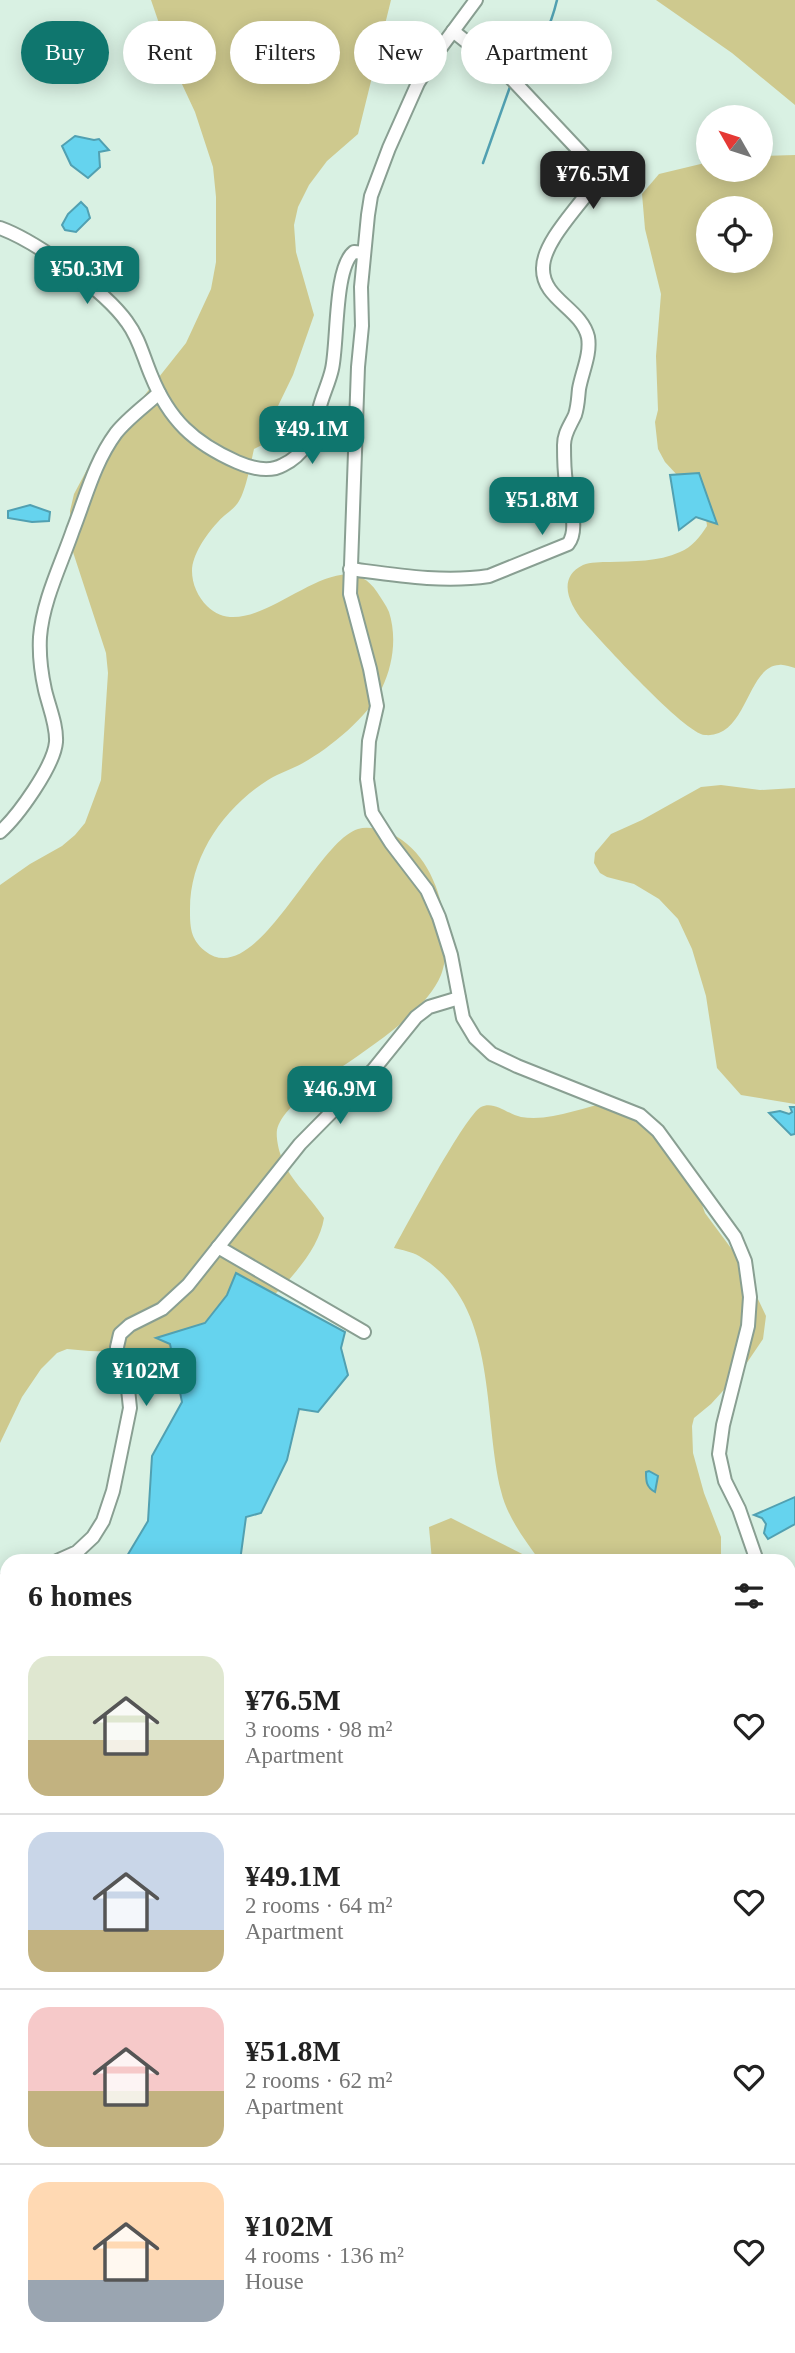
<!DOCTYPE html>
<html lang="en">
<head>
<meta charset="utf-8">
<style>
	body { margin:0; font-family:"Times New Roman",serif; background:#f2f2f2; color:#222; height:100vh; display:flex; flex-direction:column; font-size:26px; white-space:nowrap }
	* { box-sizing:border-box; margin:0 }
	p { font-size:23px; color:#767676 }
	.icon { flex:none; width:38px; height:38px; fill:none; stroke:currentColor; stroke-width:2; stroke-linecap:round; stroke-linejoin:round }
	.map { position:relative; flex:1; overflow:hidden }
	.panel { position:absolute; left:0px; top:1554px; width:796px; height:800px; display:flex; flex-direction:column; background:#fff; border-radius:21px 21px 0 0; box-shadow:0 4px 18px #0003 }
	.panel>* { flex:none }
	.banner { position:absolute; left:21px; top:21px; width:754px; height:63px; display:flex; gap:14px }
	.needle { width:46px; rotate:309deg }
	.buttons { position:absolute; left:696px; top:105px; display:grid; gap:14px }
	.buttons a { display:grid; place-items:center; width:77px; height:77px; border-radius:50%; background:#fff; box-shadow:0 4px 18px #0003; font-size:35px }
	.price { position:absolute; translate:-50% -60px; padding:0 16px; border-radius:14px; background:#0f766e; color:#fff; font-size:23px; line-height:46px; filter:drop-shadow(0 2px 4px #0008) }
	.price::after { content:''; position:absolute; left:50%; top:42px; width:21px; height:16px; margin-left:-10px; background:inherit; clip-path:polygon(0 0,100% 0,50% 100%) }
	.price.selected { background:#222; color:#fff }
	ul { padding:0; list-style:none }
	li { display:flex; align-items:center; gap:21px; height:175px; padding:0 28px }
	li+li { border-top:2px solid #e0e0e0 }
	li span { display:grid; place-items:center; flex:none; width:196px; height:140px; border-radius:21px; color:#555 }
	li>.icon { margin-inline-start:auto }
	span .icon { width:84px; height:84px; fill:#fffc; stroke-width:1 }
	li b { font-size:30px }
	h2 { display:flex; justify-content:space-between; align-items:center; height:84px; padding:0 28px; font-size:30px }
	.pill { padding:0 24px; border-radius:32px; background:#fff; box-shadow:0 4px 18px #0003; font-size:24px; line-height:63px }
	.pill.selected { background:#0f766e; color:#fff }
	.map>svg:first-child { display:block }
	.green { fill:#cec98e; fill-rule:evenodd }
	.water { fill:#65d3ee; stroke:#51a0b1; stroke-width:2 }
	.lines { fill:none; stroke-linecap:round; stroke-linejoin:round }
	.stream { stroke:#51a0b1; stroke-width:2.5 }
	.minor-casing { stroke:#899f92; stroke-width:16 }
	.minor { stroke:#fff; stroke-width:12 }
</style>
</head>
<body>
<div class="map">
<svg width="795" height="2353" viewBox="0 0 795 2353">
	<rect width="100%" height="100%" fill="#d9f1e3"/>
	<g class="green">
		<path d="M 151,0 L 391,0 L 358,134 L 327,161 L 309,185 L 298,207 L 294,225 L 296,252 L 314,315 L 293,375 L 278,406 L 276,425 L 270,441 L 254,449 C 251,462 246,490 239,501 C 234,510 223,515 217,523 C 206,535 192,555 192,571 C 192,584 198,597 207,606 C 254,653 337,531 377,592 C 381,598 386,605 389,612 C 397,637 393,665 382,688 C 369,716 330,748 303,763 C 292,769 279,773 268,780 C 224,808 190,856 190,909 C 190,926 190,939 205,951 C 256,992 315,842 358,829 C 372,825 390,832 402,840 C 430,860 442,896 446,929 C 447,942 446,963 441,975 C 421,1022 345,1061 306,1093 C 296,1102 280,1116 277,1130 C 276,1136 278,1147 280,1153 C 287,1178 310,1196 324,1218 C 316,1269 243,1323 205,1354 L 89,1351 L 67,1349 L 57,1353 L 41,1369 L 22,1397 L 0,1443 L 0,885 L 30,864 L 62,846 L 75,835 L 85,823 L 101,780 L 108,673 L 106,653 L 72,549 L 70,511 L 74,494 L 90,464 L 186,343 L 211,289 L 216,262 L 216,197 L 213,167 L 195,112 L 174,67 Z"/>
		<path d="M 656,0 L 795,0 L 795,105 L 732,53 Z"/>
		<path d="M 795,155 L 795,668 C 790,667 784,664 779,665 C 747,666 747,739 705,735 C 685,734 600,640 583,621 C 570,605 556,578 583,565 C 590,562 601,562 610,562 C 633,561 658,562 680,552 C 692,547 700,537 707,526 L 706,518 L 678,476 L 665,462 L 658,449 L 655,422 L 658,410 L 656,356 L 661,294 L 645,229 L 642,194 L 659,174 L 709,162 L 709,170 L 761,170 L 761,156 ZM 709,208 L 761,208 L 761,261 L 709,261 Z"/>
		<path d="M 721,785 L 760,790 L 795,788 L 795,1104 L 741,1095 L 717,1068 L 706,996 L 692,949 L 678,919 L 659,899 L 634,884 L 607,877 L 600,873 L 594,863 L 595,853 L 611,834 L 642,820 L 701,787 Z"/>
		<path d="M 611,1102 L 644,1110 L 660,1122 L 673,1140 L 692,1177 L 705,1213 L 739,1259 L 766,1316 L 763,1339 L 742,1370 L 711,1404 L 694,1418 L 692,1426 L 693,1453 L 704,1493 L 721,1537 L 721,1561 L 540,1561 C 525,1540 507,1517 501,1491 C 482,1414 499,1303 419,1256 C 412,1252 402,1250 394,1248 C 407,1225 466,1114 481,1107 C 494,1100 509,1115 521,1117 C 551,1122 582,1107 611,1102 Z"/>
		<path d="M 451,1518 L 536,1561 L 432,1561 L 429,1527 Z"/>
		<path d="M 795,1945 L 795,2107 L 789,2108 L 789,1948 Z"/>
	</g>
	<g class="water">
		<path d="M 75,136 L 94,140 L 99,139 L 109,150 L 99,152 L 100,167 L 88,178 L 71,165 L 62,146 Z"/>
		<path d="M 81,202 L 87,208 L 90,218 L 76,232 L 65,230 L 62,225 L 68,214 Z"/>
		<path d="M 699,473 L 717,524 L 696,517 L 679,530 L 670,475 Z"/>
		<path d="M 30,505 L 50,512 L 49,521 L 32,522 L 8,518 L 8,511 Z"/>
		<path d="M 790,1107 L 795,1107 L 795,1134 L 791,1135 L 769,1113 L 780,1111 L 789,1114 L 792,1112 Z"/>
		<path d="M 236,1273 L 345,1332 L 341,1348 L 348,1375 L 318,1412 L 299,1409 L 287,1460 L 261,1513 L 246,1517 L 240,1561 L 124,1561 L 148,1521 L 152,1456 L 182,1402 L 170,1344 L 156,1338 L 205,1323 L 227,1295 Z"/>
		<path d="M 649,1471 L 658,1476 L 655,1492 C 646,1487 646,1481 646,1472 Z"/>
		<path d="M 795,1497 L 795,1524 L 768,1539 L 764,1533 L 766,1524 L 762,1518 L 754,1515 Z"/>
	</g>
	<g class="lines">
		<g class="stream">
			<path d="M 515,78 C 536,48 548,38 557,0"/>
			<path d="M 483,163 L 511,84"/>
		</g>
		<defs>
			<g id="minor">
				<path d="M 476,0 L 439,50 L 418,83 L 389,148 L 371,196 L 368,215 L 361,287 L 362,326 L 358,367 L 350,594 L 370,669 L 377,706 L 369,741 L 367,779 L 372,813 L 391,843 L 427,890 L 439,917 L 451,955 L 463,1018 L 475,1038 L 492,1054 L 517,1066 L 640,1115 L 658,1131 L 735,1237 L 745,1261 L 750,1297 L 748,1326 L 723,1425 L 719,1454 L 725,1481 L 739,1509 L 757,1561"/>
				<path d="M 0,228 C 36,241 105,291 127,322 C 139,338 143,356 151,375 C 169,420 194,443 237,462 C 251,468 269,473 283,465 C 308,453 311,434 319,410 C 322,396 329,383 332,369 C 338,343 334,267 354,252 L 364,253"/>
				<path d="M 350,569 C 396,575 443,583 489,576 L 568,544 C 580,529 568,500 566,482 C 564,470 564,457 564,445 C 564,433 570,426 575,415 C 578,406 578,398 579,389 C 582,372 591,354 588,337 C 581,308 542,299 543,268 C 543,239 587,199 601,174 L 508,75 L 453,31"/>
				<path d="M 0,832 C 18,816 54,766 56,742 C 57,725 49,707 45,690 C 41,672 39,655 40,637 C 43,600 61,565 73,530 C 86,497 94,463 116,433 C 128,418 145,406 159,393"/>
				<path d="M 218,1247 L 364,1332"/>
				<path d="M 57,1561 L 77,1552 L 93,1537 L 103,1521 L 113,1491 L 130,1408 L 128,1389 L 118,1358 L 117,1347 L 120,1334 L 130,1325 L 162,1309 L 188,1285 L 300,1144 L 374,1069 L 416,1017 L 429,1007 L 459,998"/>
				<path d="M 0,1582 L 7,1579"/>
				<path d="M 789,1626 L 795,1638"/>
				<path d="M 789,1871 L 795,1868"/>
				<path d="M 789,2099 L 795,2082"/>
				<path d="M 789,2330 L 795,2333"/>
				<path d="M 491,2353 L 505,2347"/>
			</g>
		</defs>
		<use href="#minor" class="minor-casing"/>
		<use href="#minor" class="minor"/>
	</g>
</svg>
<div class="buttons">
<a><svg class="needle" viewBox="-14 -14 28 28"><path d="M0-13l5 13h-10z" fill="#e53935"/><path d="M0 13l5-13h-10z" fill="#767676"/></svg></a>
<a><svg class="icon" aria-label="locate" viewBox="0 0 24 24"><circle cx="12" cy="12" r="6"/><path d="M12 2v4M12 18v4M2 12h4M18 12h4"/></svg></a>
</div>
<b class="price selected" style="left:593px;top:211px">¥76.5M</b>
<b class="price" style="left:87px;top:306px">¥50.3M</b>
<b class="price" style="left:312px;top:466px">¥49.1M</b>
<b class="price" style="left:542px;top:537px">¥51.8M</b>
<b class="price" style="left:340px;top:1126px">¥46.9M</b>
<b class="price" style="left:146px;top:1408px">¥102M</b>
<div class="banner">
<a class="pill selected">Buy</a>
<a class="pill">Rent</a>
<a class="pill">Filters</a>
<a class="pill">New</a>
<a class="pill">Apartment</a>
</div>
<section class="panel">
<h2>6 homes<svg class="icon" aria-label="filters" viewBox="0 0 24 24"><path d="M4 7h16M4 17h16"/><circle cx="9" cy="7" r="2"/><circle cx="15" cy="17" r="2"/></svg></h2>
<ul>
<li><span style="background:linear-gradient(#dfe7d0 60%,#c2b280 0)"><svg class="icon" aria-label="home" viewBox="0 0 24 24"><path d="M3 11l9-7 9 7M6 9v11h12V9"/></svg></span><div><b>¥76.5M</b><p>3 rooms · 98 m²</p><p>Apartment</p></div><svg class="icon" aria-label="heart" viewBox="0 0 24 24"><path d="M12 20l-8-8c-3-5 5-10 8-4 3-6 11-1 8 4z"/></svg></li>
<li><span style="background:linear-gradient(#c9d6e8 70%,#c2b280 0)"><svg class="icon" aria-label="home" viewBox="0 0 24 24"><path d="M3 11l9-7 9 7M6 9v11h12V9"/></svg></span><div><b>¥49.1M</b><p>2 rooms · 64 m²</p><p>Apartment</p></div><svg class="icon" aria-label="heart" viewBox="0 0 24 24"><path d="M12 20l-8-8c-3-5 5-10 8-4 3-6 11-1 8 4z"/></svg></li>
<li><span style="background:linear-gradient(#f6c9c9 60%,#c2b280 0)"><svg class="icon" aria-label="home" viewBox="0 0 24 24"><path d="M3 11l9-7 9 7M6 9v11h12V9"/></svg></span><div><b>¥51.8M</b><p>2 rooms · 62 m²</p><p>Apartment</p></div><svg class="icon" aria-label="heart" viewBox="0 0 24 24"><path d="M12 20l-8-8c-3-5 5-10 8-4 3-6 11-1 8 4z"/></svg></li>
<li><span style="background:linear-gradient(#ffd9b3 70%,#9aa5b1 0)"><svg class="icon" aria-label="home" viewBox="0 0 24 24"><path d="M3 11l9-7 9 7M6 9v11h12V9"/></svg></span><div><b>¥102M</b><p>4 rooms · 136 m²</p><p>House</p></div><svg class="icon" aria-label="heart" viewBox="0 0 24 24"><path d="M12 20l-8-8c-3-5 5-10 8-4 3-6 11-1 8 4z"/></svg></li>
</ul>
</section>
</div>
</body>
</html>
